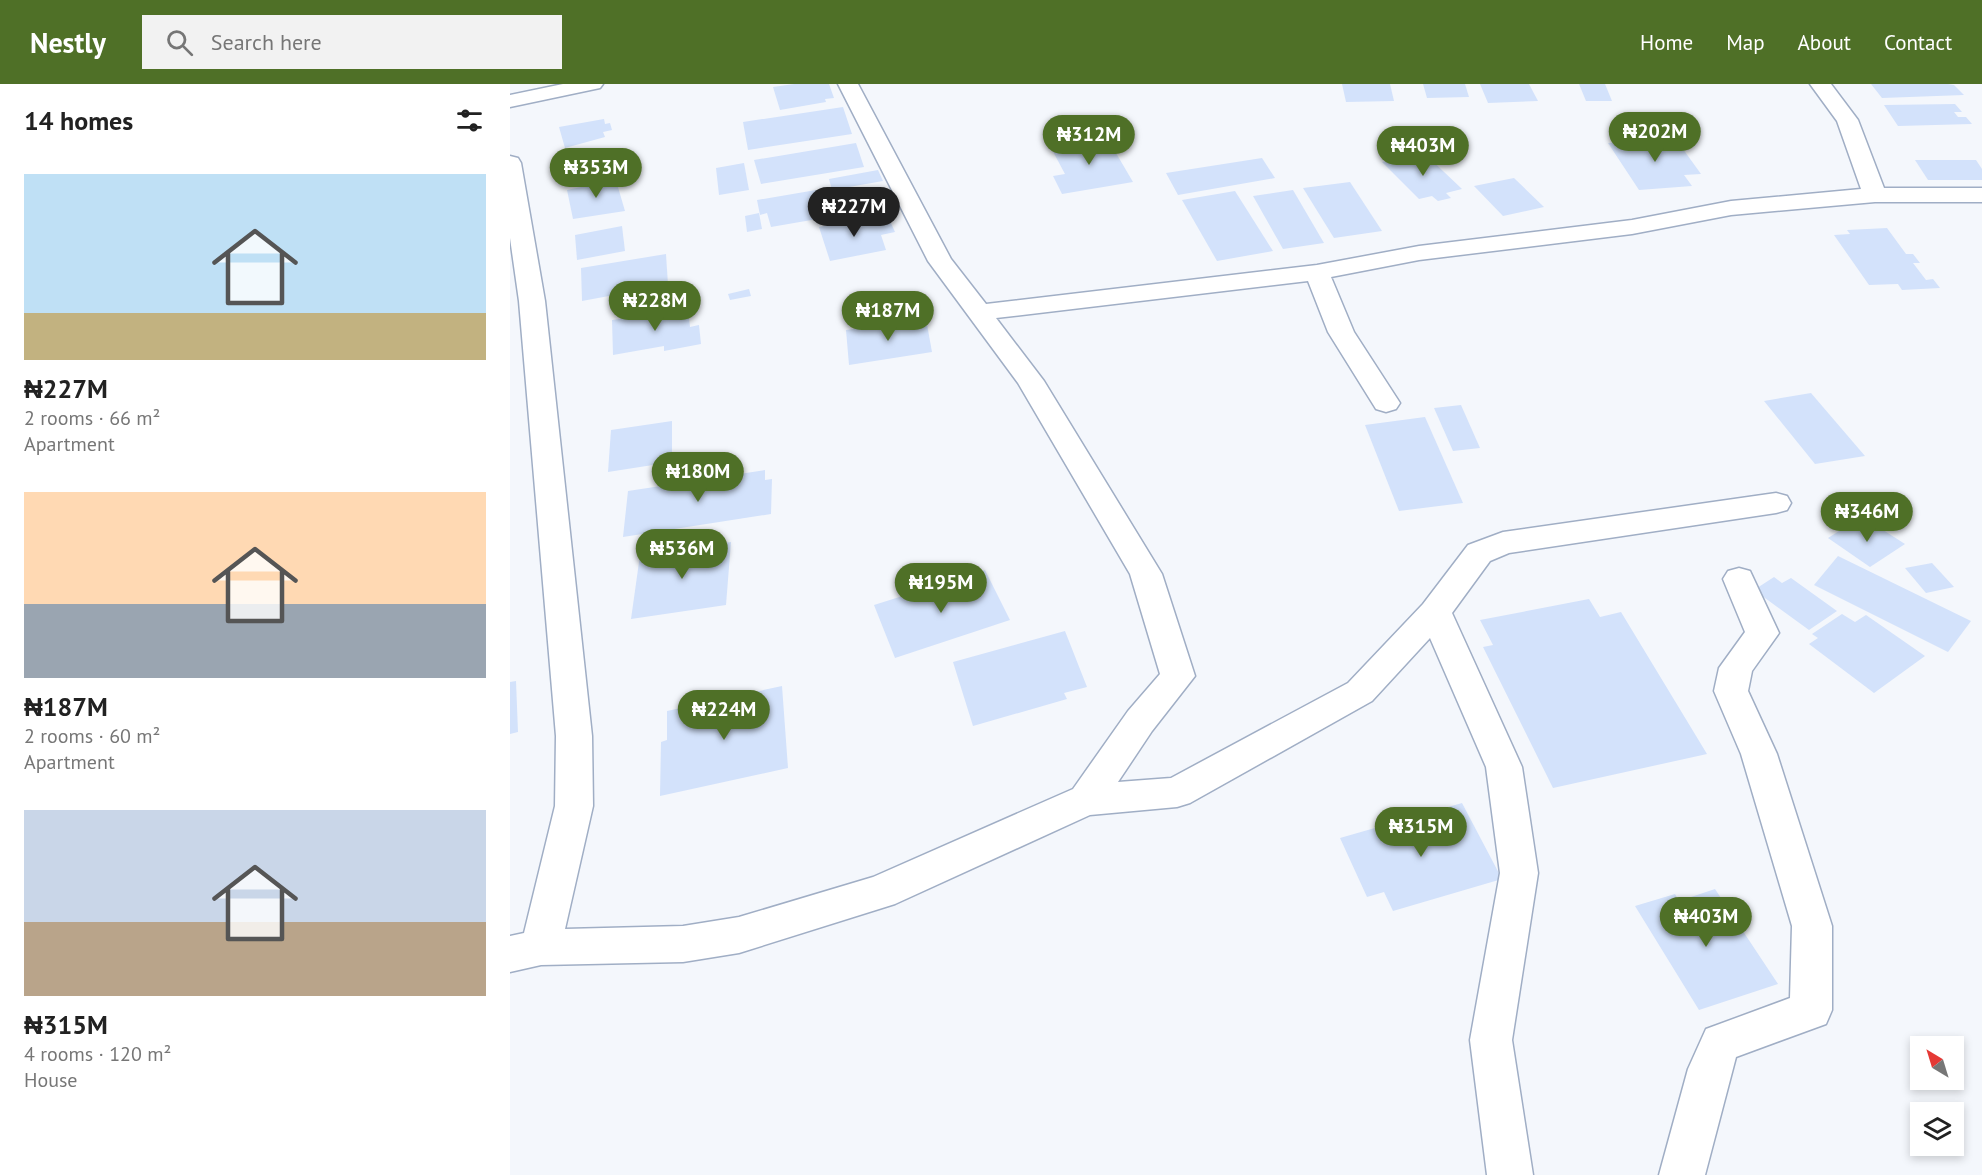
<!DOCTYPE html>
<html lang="en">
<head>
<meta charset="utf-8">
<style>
	body { margin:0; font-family:"PT Sans",sans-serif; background:#f2f2f2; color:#222; height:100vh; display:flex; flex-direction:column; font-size:22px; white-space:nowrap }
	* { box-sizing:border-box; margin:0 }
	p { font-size:20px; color:#767676 }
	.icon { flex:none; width:33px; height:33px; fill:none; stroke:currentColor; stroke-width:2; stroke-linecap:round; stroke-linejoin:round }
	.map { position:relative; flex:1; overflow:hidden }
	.sheet { display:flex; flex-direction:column; background:#fff; width:510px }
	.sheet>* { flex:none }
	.needle { width:39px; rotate:322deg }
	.fabs { position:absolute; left:1400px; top:952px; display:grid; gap:12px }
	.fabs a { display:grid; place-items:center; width:54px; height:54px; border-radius:0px; background:#fff; box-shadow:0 3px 9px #0003; font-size:30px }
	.price { position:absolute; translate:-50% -51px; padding:0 14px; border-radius:21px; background:#4f7027; color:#fff; font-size:20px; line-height:39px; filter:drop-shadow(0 2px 3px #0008) }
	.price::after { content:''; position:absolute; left:50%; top:36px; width:18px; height:14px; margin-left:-9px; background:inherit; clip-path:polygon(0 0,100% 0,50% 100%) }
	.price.selected { background:#222; color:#fff }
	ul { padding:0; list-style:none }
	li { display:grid; align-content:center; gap:12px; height:318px; padding:0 24px }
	li span { display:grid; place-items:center; height:186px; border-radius:0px; color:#555 }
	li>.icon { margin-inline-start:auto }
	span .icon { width:108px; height:108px; fill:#fffc; stroke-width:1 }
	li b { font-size:26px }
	h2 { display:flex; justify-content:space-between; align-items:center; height:72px; padding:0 24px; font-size:26px }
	header { display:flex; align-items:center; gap:36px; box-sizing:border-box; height:84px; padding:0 30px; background:#4f7027; color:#fff }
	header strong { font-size:28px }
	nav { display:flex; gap:33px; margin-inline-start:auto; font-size:21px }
	.search { width:420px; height:54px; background:#f2f2f2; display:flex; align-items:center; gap:15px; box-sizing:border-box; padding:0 21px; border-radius:0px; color:#767676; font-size:22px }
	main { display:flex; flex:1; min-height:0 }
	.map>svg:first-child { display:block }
	.building { fill:#d3e2fb }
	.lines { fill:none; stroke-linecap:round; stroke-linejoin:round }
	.minor-casing { stroke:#a0aec5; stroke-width:3 }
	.minor { fill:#fff; fill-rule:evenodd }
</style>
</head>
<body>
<header>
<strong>Nestly</strong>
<div class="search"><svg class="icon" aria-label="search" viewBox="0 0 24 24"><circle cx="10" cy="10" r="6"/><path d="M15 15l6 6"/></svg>Search here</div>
<nav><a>Home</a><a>Map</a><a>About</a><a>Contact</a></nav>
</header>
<main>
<section class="sheet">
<h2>14 homes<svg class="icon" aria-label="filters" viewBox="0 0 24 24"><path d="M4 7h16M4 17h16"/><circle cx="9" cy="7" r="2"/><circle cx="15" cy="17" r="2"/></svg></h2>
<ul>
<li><span style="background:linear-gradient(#bfe0f5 75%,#c2b280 0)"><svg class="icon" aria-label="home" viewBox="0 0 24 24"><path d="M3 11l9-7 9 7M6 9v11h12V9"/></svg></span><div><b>₦227M</b><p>2 rooms · 66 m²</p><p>Apartment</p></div></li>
<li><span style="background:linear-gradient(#ffd9b3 60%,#9aa5b1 0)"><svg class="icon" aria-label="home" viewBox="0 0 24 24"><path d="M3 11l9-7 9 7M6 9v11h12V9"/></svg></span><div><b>₦187M</b><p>2 rooms · 60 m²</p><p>Apartment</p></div></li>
<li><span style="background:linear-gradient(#c9d6e8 60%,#b9a48a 0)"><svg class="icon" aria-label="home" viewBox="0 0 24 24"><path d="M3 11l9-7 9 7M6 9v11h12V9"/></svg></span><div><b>₦315M</b><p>4 rooms · 120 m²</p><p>House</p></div></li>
</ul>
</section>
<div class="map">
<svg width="1472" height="1091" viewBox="0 0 1472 1091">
	<rect width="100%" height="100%" fill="#f4f7fc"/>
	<g class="building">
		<path d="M 284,0 L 319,0 L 324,14 L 315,15 L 316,18 L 270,26 L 263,3 Z"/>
		<path d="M 832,0 L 880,0 L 884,17 L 836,18 Z"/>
		<path d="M 913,0 L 955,0 L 959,13 L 917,14 Z"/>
		<path d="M 970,0 L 1019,0 L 1028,17 L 978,19 Z"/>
		<path d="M 1069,0 L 1095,0 L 1102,17 L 1076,17 Z"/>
		<path d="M 1361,0 L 1438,0 L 1444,1 L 1454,11 L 1372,14 Z"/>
		<path d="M 1445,20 L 1452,28 L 1444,28 L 1448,33 L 1456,33 L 1462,40 L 1388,42 L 1374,21 Z"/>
		<path d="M 333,23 L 342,50 L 238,66 L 233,38 Z"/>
		<path d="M 94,35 L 95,40 L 100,39 L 102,46 L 93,48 L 95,53 L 55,64 L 49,43 Z"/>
		<path d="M 596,52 L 623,98 L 552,110 L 543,92 L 555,90 L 540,62 Z"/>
		<path d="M 1165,54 L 1191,90 L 1174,91 L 1182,102 L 1129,106 L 1098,59 Z"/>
		<path d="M 346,59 L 354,83 L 251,100 L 244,76 Z"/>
		<path d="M 98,66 L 102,86 L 56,95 L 53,74 Z"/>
		<path d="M 914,69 L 952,105 L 936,109 L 941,114 L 928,117 L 922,112 L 909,115 L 872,78 Z"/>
		<path d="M 752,74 L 765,94 L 668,111 L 656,89 Z"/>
		<path d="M 1405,76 L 1466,76 L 1472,85 L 1472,96 L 1418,96 Z"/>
		<path d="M 234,79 L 239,106 L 209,111 L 206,84 Z"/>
		<path d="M 368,86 L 373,97 L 322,106 L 319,95 Z"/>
		<path d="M 105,93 L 115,127 L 63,135 L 57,106 L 76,102 L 75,99 Z"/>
		<path d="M 1004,94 L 1034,123 L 993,132 L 964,102 Z"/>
		<path d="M 840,98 L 872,147 L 824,154 L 793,104 Z"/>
		<path d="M 306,106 L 313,134 L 261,143 L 257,129 L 250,131 L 247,116 Z"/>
		<path d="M 783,106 L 814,159 L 773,165 L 743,112 Z"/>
		<path d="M 725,107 L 763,167 L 707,177 L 672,116 Z"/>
		<path d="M 249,129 L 252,145 L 237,148 L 235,132 Z"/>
		<path d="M 355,134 L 358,142 L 380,137 L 385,148 L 371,151 L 376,166 L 320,177 L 309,143 Z"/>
		<path d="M 112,142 L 115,167 L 67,176 L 65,151 Z"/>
		<path d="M 1377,144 L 1396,170 L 1403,170 L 1410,179 L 1403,179 L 1416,196 L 1423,195 L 1430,204 L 1392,206 L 1388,200 L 1359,201 L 1324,151 L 1340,150 L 1337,146 Z"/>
		<path d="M 156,170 L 158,201 L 72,217 L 71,184 Z"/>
		<path d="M 239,205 L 241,212 L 220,216 L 218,210 Z"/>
		<path d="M 178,225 L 180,243 L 189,241 L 191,260 L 154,267 L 154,262 L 103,271 L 102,236 Z"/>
		<path d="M 416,235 L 422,268 L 339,281 L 336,246 Z"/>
		<path d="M 1301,309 L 1355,372 L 1305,380 L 1254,317 Z"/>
		<path d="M 951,321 L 970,364 L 943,367 L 924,324 Z"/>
		<path d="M 915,333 L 953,419 L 889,427 L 855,341 Z"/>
		<path d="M 162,337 L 162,378 L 98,388 L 101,346 Z"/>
		<path d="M 255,386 L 255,396 L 262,395 L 261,430 L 113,453 L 118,407 Z"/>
		<path d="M 1359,437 L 1395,460 L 1360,483 L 1318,454 L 1337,442 L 1343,446 Z"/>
		<path d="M 221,458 L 216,521 L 121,535 L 130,471 Z"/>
		<path d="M 1328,472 L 1461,537 L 1438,568 L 1304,501 Z"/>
		<path d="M 1422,479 L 1444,503 L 1416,509 L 1395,484 Z"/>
		<path d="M 475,486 L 500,536 L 385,574 L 364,521 Z"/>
		<path d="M 1264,493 L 1272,499 L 1281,494 L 1327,527 L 1299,546 L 1244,506 Z"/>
		<path d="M 1079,515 L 1090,533 L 1111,528 L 1197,670 L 1043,704 L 973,563 L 983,561 L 970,536 Z"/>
		<path d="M 1332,530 L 1345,538 L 1356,531 L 1415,572 L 1364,609 L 1299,560 L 1308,554 L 1302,550 Z"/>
		<path d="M 555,547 L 577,603 L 554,609 L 557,615 L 463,642 L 443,578 Z"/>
		<path d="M 6,597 L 8,648 L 0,650 L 0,598 Z"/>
		<path d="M 272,602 L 278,684 L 150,712 L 151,658 L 157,656 L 157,627 Z"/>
		<path d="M 952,719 L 992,795 L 883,827 L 874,808 L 857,813 L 830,754 Z"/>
		<path d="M 1205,805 L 1268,900 L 1189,926 L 1125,822 L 1165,810 L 1169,817 Z"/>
	</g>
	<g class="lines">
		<defs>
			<g id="minor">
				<path d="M 53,0 L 93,0 L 90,4 L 0,23 L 0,11 Z"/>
				<path d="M 328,0 L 348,0 L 441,175 L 476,220 L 807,181 L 909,162 L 1122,136 L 1221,117 L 1351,105 L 1327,37 L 1300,0 L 1321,0 L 1348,36 L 1374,104 L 1472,104 L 1472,118 L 1365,118 L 1221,131 L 1122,150 L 909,176 L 821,193 L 844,248 L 890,319 L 886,325 L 876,328 L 866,325 L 818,248 L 798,197 L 486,234 L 534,297 L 652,490 L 685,592 L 642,647 L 608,698 L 661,694 L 838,599 L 913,520 L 958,461 L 993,448 L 1266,409 L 1277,412 L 1281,419 L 1277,426 L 1266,429 L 999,469 L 980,477 L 942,529 L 1012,683 L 1028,789 L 1002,956 L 1023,1091 L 977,1091 L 960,956 L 990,789 L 976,683 L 920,554 L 862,617 L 680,719 L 667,723 L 580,731 L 385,820 L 229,869 L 173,878 L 31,881 L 0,888 L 0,852 L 14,849 L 45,722 L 46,652 L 9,217 L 0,154 L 0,72 L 8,74 L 11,79 L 35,217 L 82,652 L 83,722 L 55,845 L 173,842 L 229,833 L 363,793 L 563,705 L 618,627 L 650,590 L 620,490 L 508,299 L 418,177 Z"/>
				<path d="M 1229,484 L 1240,487 L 1269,549 L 1242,587 L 1238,607 L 1267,670 L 1322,842 L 1322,926 L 1316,940 L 1226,973 L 1195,1091 L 1149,1091 L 1178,985 L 1196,945 L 1280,914 L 1282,842 L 1231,670 L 1204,607 L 1209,584 L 1235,548 L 1213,495 L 1218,487 Z"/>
			</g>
		</defs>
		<use href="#minor" class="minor-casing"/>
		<use href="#minor" class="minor"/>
	</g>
</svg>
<div class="fabs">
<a><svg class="needle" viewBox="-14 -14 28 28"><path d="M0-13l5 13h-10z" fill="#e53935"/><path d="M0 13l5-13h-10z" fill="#767676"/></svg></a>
<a><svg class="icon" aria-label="layers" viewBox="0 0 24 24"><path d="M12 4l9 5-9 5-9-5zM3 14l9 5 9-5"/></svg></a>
</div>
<b class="price" style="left:1145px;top:79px">₦202M</b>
<b class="price" style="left:579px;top:82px">₦312M</b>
<b class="price" style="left:913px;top:93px">₦403M</b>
<b class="price" style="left:86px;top:115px">₦353M</b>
<b class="price selected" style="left:344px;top:154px">₦227M</b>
<b class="price" style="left:145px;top:248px">₦228M</b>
<b class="price" style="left:378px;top:258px">₦187M</b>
<b class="price" style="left:188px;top:419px">₦180M</b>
<b class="price" style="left:1357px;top:459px">₦346M</b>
<b class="price" style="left:172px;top:496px">₦536M</b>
<b class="price" style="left:431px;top:530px">₦195M</b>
<b class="price" style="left:214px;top:657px">₦224M</b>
<b class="price" style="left:911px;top:774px">₦315M</b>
<b class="price" style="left:1196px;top:864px">₦403M</b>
</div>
</main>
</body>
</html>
